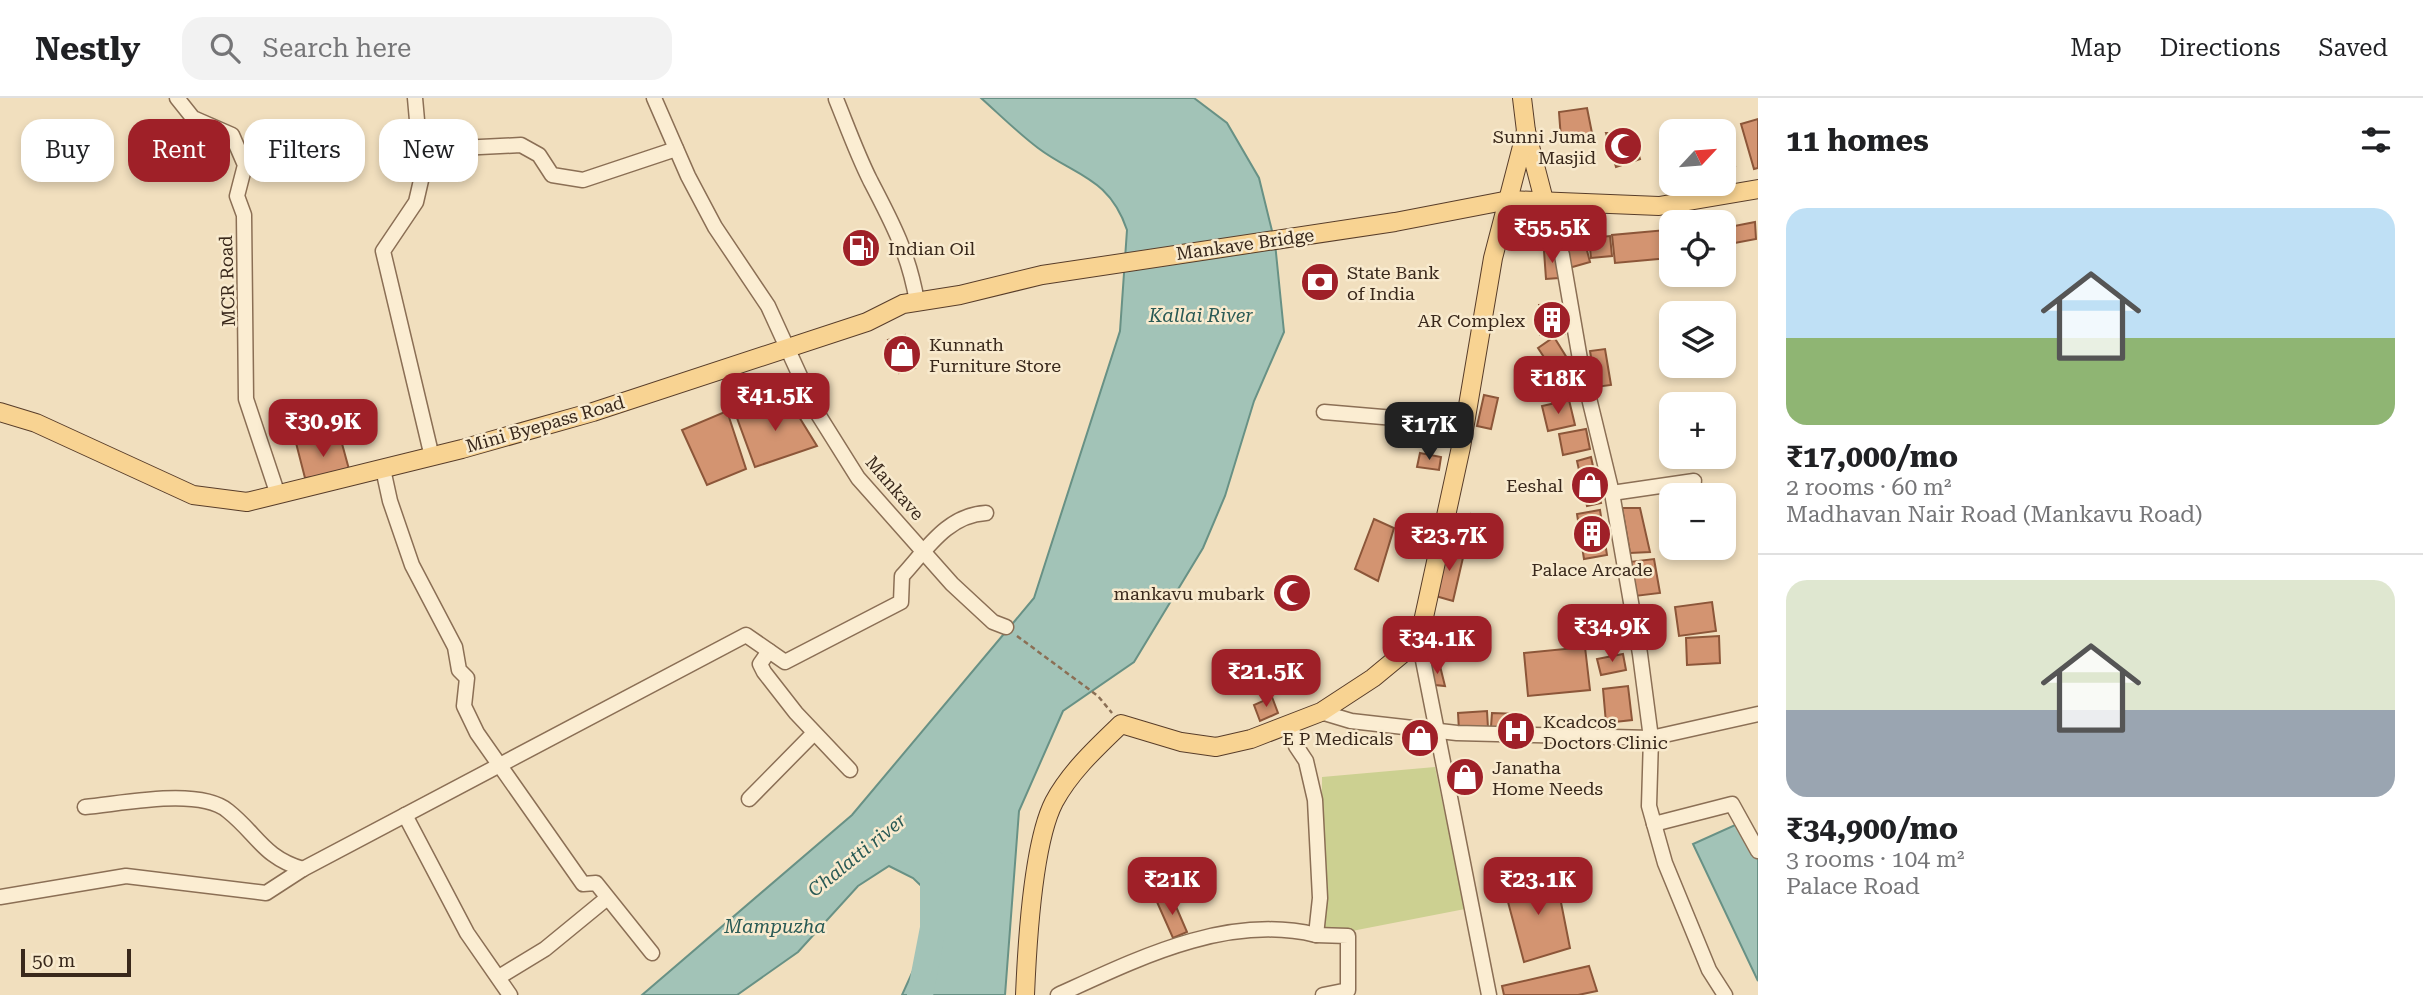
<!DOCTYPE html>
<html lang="en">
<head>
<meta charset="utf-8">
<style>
	body { margin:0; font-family:"Roboto Serif",serif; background:#f2f2f2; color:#202124; height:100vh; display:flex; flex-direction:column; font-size:26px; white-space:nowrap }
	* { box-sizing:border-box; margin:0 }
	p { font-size:23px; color:#757577 }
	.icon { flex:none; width:38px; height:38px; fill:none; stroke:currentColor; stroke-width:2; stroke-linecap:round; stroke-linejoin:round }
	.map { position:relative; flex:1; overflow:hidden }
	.side { display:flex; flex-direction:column; background:#fff; width:665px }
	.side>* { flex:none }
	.top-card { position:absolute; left:21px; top:21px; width:665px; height:63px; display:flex; gap:14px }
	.needle { width:46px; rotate:64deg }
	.buttons { position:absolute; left:1659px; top:21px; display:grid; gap:14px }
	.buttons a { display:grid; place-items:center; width:77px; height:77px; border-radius:14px; background:#fff; box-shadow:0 4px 10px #0003; font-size:35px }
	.scale { position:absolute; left:21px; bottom:18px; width:110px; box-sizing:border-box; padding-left:7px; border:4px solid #39281b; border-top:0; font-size:19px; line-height:24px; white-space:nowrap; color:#39281b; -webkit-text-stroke:5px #f8eace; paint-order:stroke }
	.price { position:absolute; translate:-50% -60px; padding:0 16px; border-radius:14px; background:#9f2028; color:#fff; font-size:23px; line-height:46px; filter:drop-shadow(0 2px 4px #0008) }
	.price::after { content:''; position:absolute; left:50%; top:42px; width:21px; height:16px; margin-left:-10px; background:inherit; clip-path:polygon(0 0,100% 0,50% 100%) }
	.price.current { background:#222; color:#fff }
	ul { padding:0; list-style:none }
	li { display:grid; align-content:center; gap:14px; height:371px; padding:0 28px }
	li+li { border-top:2px solid #e0e0e0 }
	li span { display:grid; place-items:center; height:217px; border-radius:21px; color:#555 }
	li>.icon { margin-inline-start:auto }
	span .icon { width:126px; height:126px; fill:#fffc; stroke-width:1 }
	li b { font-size:30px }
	h2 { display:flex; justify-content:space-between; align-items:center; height:84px; padding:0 28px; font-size:30px }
	.chip { padding:0 24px; border-radius:21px; background:#fff; box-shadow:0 4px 10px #0003; font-size:24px; line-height:63px }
	.chip.current { background:#9f2028; color:#fff }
	header { display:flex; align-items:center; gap:42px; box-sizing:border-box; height:98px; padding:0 35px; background:#fff; border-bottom:2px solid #e0e0e0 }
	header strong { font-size:33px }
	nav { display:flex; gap:38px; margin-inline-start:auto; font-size:24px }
	.search { width:490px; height:63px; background:#f2f2f2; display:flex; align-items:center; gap:18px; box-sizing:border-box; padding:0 24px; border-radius:21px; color:#757577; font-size:26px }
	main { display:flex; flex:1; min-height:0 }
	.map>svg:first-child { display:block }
	.green { fill:#ccd091 }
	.water { fill:#a2c3b7; stroke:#689185; stroke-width:2 }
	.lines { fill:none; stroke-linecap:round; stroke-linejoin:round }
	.river { stroke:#a2c3b7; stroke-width:26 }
	.building { fill:#d39471; stroke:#8c5639; stroke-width:2 }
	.minor-casing { stroke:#8b6f55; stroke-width:17 }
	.major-casing { stroke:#583d2a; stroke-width:20 }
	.path { stroke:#8b6f55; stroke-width:2.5; stroke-dasharray:5 3.5; stroke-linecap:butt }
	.minor { stroke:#fbedd2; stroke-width:14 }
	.major { stroke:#f8d392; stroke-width:18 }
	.labels { text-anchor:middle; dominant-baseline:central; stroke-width:5; stroke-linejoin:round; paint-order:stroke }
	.poi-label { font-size:18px; fill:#39281b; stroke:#f8eace; text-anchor:end }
	.street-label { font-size:18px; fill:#39281b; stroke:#f8eace }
	.water-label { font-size:19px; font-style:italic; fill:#295a55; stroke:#f8eace }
</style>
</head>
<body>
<header>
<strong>Nestly</strong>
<div class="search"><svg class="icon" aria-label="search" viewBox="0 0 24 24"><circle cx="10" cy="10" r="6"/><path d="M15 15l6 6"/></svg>Search here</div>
<nav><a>Map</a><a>Directions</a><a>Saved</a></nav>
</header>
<main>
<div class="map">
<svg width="1758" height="897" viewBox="0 0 1758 897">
	<rect width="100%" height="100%" fill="#f1dfbe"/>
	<path class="green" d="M 1435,669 L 1465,811 L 1321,839 L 1322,679 Z"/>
	<g class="water">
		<path d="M 981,0 L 1194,0 L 1227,25 L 1259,80 L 1275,145 L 1284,234 L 1254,303 L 1225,398 L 1203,450 L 1134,564 L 1063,613 L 1019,713 L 1005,897 L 902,897 L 935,824 L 938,804 L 913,780 L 889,768 L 858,788 L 798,854 L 737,897 L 642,897 L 852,717 L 1034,500 L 1120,233 L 1127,132 C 1109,79 1075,78 1038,50 C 1018,35 1000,17 981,0 Z"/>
		<path d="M 1744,723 L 1758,751 L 1758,883 L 1693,746 Z"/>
	</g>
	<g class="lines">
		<path class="river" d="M 920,897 L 933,830 L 933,765"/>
	</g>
	<g class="building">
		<path d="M 1587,10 L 1592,35 L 1561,41 L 1559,14 Z"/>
		<path d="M 1758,21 L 1758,70 L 1754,71 L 1741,26 Z"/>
		<path d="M 1606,35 L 1632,35 L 1640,61 L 1616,69 Z"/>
		<path d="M 1729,53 L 1735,68 L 1724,72 L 1724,55 Z"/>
		<path d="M 1755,124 L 1756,141 L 1724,147 L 1724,130 Z"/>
		<path d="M 1666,132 L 1669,160 L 1615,165 L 1612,137 Z"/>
		<path d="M 1610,138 L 1612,158 L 1591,160 L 1589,140 Z"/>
		<path d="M 1584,141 L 1590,164 L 1569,170 L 1563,147 Z"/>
		<path d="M 1557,152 L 1559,180 L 1546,181 L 1544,153 Z"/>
		<path d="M 1564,206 L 1565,236 L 1540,237 L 1539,207 Z"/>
		<path d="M 905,237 L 915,270 L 899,275 L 888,242 Z"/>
		<path d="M 1554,239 L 1567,260 L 1551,270 L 1538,250 Z"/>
		<path d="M 1605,251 L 1611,287 L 1596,289 L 1590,253 Z"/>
		<path d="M 1484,297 L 1498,300 L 1491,331 L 1477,328 Z"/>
		<path d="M 788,301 L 817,348 L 755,369 L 737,320 Z"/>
		<path d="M 1569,302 L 1575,327 L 1548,333 L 1542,308 Z"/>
		<path d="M 727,313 L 746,371 L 707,387 L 682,332 Z"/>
		<path d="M 1586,331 L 1590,351 L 1563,357 L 1559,336 Z"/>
		<path d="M 341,342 L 350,375 L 305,380 L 296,345 Z"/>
		<path d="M 1420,355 L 1441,359 L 1439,372 L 1417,369 Z"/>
		<path d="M 1591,359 L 1601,405 L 1587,408 L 1577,363 Z"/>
		<path d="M 1622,410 L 1640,410 L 1650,454 L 1630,455 Z"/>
		<path d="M 1600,412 L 1607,457 L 1584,461 L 1577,416 Z"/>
		<path d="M 1471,416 L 1489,419 L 1482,454 L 1465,451 Z"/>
		<path d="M 1374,421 L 1394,430 L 1378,483 L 1355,471 Z"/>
		<path d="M 1447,446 L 1465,451 L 1453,503 L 1432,497 Z"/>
		<path d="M 1654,461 L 1660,495 L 1635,498 L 1629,464 Z"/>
		<path d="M 1712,504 L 1716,533 L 1679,538 L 1675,509 Z"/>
		<path d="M 1719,538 L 1720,565 L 1687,567 L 1686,540 Z"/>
		<path d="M 1585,549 L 1590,592 L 1528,598 L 1524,555 Z"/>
		<path d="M 1623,556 L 1626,572 L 1601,577 L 1597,561 Z"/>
		<path d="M 1430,567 L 1440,568 L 1445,588 L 1435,587 Z"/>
		<path d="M 1628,588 L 1632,622 L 1606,625 L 1603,591 Z"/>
		<path d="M 1272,599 L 1278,615 L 1260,623 L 1254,607 Z"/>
		<path d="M 1487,613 L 1488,630 L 1459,633 L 1458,615 Z"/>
		<path d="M 1492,615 L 1519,616 L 1519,630 L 1491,629 Z"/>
		<path d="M 1555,774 L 1570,850 L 1524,864 L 1504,789 Z"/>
		<path d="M 1171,797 L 1187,834 L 1173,840 L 1157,804 Z"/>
		<path d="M 1589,868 L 1597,893 L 1578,897 L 1504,897 L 1502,888 Z"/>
	</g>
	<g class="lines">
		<defs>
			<g id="minor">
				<path d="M 177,0 L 193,20 L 232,37 L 245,67 L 237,98 L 244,117 L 246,301 L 278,397"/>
				<path d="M 415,0 L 422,78 L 416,104 L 383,153 L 432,359"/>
				<path d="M 654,0 L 688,78 L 715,129 L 768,208 L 816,313 L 858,380 L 952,486 L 993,524 L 1006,529"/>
				<path d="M 836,1 C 847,28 857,56 870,82 C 892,124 909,156 917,204"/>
				<path d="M 420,52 L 521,47 L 539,57 L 552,77 L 583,82 L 676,51"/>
				<path d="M 1545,106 L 1562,157 L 1581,267 L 1612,395 L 1640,556 L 1651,640 L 1649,708 L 1665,765 L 1709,872 L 1725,897"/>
				<path d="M 1324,314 L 1465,326"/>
				<path d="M 383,371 L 390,403 L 412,467 L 455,549 L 459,572 L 467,580 L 464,608 L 477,635 L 583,786 L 596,785 L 652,855"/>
				<path d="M 1612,395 L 1694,383"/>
				<path d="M 1419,542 L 1489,897"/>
				<path d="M 769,553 L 760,566 L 764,574 L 796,615 L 850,672"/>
				<path d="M 1321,614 L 1351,623 L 1457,635 L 1651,640 L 1758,616"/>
				<path d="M 749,701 L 814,635"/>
				<path d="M 85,709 C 121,706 199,689 228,713 C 258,737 263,759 303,771"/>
				<path d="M 405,717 L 467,835 L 510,897"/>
				<path d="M 1654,726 L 1732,706 L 1758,753"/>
				<path d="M 0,799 L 126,778 L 266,795 L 303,771 L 746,537 L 785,564 L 901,504 L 902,478 C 926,452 947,417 986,415"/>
				<path d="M 1316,837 L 1348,838 L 1348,892 L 1323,897"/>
				<path d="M 499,879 L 545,851 L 606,801"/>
				<path d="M 1058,897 C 1137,861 1228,815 1316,837 L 1320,800 L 1315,702 L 1306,663 L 1296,648 L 1291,626"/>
			</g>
			<g id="major">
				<path d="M 1522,0 L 1526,33 L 1545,106"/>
				<path d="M 0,314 L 36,325 L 193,397 L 247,404 L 462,351 L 593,314 L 867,224 L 903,206 L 960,197 L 1042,177 L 1395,124 L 1509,102 L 1659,108 L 1758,91"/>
				<path d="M 1025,897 C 1027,849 1033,745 1054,704 C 1070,674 1097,649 1121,626 L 1181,644 L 1216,649 L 1251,641 L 1321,614 L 1373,580 L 1419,542 L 1461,349 L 1493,160 L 1526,33"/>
			</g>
		</defs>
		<use href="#minor" class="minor-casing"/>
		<use href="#major" class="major-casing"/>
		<path class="path" d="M 1017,538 L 1098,598 L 1112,615"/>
		<use href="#minor" class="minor"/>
		<use href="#major" class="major"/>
	</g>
	<defs>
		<symbol id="mosque-disc" viewBox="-11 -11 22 22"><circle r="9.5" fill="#9f2028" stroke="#f8eace"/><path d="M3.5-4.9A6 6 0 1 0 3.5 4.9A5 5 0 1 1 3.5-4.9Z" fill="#fff"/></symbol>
		<symbol id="fuel-disc" viewBox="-11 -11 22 22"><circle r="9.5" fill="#9f2028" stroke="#f8eace"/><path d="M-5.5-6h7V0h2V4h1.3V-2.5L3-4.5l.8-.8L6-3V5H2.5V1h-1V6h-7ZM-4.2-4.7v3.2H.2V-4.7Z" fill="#fff"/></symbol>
		<symbol id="bank-disc" viewBox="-11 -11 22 22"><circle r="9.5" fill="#9f2028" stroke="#f8eace"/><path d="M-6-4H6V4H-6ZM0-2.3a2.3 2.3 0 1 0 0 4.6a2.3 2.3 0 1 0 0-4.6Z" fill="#fff"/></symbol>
		<symbol id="building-disc" viewBox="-11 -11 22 22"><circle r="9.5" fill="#9f2028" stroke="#f8eace"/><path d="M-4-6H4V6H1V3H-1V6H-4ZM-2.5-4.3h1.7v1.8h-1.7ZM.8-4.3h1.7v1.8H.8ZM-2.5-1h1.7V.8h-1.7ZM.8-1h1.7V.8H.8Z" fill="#fff"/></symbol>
		<symbol id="shop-disc" viewBox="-11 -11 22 22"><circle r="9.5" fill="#9f2028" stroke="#f8eace"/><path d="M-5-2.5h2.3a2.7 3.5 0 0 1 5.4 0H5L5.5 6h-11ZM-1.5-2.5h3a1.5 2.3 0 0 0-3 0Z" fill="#fff"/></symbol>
		<symbol id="hospital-disc" viewBox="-11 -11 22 22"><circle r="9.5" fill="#9f2028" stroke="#f8eace"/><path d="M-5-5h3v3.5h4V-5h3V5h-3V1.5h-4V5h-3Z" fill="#fff"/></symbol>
	</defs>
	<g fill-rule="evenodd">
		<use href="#mosque-disc" x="1601" y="26" width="44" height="44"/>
		<use href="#fuel-disc" x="839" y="128" width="44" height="44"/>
		<use href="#bank-disc" x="1298" y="162" width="44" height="44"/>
		<use href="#building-disc" x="1530" y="200" width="44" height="44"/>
		<use href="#shop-disc" x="880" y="234" width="44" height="44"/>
		<use href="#shop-disc" x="1568" y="365" width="44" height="44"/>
		<use href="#building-disc" x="1570" y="414" width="44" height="44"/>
		<use href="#mosque-disc" x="1270" y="473" width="44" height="44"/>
		<use href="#hospital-disc" x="1494" y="611" width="44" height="44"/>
		<use href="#shop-disc" x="1398" y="618" width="44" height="44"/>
		<use href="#shop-disc" x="1443" y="657" width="44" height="44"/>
	</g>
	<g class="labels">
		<g class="poi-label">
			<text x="1596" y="38">Sunni Juma<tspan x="1596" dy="21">Masjid</tspan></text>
			<text x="888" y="150" text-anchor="start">Indian Oil</text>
			<text x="1347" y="174" text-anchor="start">State Bank<tspan x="1347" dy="21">of India</tspan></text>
			<text x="1525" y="222">AR Complex</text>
			<text x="929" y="246" text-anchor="start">Kunnath<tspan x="929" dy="21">Furniture Store</tspan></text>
			<text x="1563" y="387">Eeshal</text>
			<text x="1592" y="471" text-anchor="middle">Palace Arcade</text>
			<text x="1265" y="495">mankavu mubark</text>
			<text x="1543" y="623" text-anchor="start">Kcadcos<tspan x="1543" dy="21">Doctors Clinic</tspan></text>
			<text x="1393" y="640">E P Medicals</text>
			<text x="1492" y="669" text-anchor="start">Janatha<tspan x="1492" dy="21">Home Needs</tspan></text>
		</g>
		<g class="street-label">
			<text transform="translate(1245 146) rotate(-8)">Mankave Bridge</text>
			<text transform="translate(227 183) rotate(-92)">MCR Road</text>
			<text transform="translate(545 326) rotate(-16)">Mini Byepass Road</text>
			<text transform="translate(895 390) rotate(49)">Mankave</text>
		</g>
		<g class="water-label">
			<text x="1201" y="217">Kallai River</text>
			<text transform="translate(857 757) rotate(-39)">Chalatti river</text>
			<text x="775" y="828">Mampuzha</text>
		</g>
	</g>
</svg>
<div class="buttons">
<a><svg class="needle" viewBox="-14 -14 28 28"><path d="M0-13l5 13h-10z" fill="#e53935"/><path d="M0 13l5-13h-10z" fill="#757577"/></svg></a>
<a><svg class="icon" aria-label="locate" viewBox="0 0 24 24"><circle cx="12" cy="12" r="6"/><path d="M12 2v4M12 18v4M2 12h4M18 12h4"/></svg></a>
<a><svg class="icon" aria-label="layers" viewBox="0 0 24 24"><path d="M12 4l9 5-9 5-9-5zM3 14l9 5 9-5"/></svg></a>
<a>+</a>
<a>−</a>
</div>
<div class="scale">50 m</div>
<b class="price" style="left:1552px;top:167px">₹55.5K</b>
<b class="price" style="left:1558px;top:318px">₹18K</b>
<b class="price" style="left:775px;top:335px">₹41.5K</b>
<b class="price" style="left:323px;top:361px">₹30.9K</b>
<b class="price current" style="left:1429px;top:364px">₹17K</b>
<b class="price" style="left:1449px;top:475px">₹23.7K</b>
<b class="price" style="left:1612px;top:566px">₹34.9K</b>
<b class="price" style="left:1437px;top:578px">₹34.1K</b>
<b class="price" style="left:1266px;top:611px">₹21.5K</b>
<b class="price" style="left:1172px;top:819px">₹21K</b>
<b class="price" style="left:1538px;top:819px">₹23.1K</b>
<div class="top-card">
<a class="chip">Buy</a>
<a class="chip current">Rent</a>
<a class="chip">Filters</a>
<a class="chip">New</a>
</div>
</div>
<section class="side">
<h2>11 homes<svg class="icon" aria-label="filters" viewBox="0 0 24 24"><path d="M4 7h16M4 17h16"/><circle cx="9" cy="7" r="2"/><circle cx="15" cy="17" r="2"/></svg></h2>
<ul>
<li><span style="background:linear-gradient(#bfe0f5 60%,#8fb573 0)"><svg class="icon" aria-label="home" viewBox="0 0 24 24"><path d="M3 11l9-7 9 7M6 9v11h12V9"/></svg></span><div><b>₹17,000/mo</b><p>2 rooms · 60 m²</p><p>Madhavan Nair Road (Mankavu Road)</p></div></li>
<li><span style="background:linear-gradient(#dfe7d0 60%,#9aa5b1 0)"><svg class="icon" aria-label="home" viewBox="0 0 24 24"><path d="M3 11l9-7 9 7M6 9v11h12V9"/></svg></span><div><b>₹34,900/mo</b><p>3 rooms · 104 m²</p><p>Palace Road</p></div></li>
</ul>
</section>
</main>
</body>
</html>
